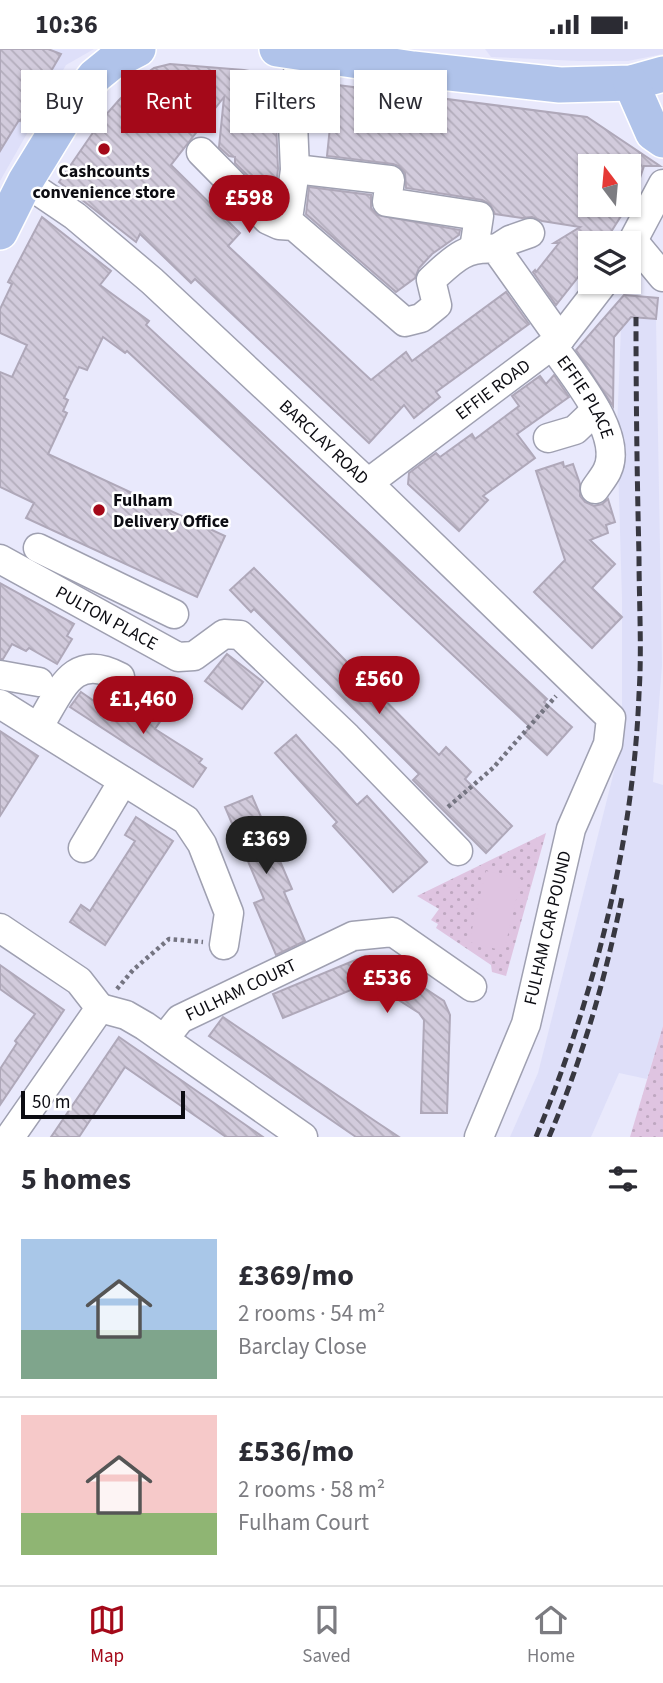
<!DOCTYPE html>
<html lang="en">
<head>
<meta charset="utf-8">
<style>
	body { margin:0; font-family:"Source Sans 3",sans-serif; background:#f7f7f7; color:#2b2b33; height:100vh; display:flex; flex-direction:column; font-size:26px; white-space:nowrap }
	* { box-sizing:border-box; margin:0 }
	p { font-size:23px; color:#7c7c81 }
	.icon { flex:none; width:38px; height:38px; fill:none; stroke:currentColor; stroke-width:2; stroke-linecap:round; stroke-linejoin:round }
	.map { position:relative; height:1088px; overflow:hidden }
	.details { display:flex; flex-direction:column; background:#fff; flex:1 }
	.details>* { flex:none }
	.guide { position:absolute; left:21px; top:21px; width:621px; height:63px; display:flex; gap:14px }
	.needle { width:46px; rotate:344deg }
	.controls { position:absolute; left:578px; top:105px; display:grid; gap:14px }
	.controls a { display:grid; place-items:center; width:63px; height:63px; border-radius:0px; background:#fff; box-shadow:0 2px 5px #0004; font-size:35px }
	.scale { position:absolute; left:21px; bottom:18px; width:164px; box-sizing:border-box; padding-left:7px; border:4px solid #0c0c12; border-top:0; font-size:19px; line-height:24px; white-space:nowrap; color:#0c0c12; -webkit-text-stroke:5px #fff; paint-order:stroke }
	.price { position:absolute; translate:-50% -60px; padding:0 16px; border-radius:24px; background:#a40919; color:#fff; font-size:23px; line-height:46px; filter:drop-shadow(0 2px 4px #0008) }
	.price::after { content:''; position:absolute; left:50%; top:42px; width:21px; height:16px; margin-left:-10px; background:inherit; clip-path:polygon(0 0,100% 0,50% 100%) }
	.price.on { background:#222; color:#fff }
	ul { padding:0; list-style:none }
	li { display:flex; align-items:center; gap:21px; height:175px; padding:0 21px }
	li+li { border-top:2px solid #e1e1e2 }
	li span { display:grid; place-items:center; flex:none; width:196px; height:140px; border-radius:0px; color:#555 }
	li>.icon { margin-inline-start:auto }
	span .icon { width:84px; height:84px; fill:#fffc; stroke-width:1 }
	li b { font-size:30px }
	h2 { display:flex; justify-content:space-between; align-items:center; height:84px; padding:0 21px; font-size:30px }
	.pill { padding:0 24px; border-radius:0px; background:#fff; box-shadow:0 2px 5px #0004; font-size:24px; line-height:63px }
	.pill.on { background:#a40919; color:#fff }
	.status { display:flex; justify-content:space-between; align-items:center; height:49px; padding:0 35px; background:#fff; direction:ltr }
	.status svg { height:19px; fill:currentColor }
	.menu { display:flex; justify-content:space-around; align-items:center; height:98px; border-top:2px solid #e1e1e2; background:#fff; font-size:19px; color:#7c7c81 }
	.menu a { display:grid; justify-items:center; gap:4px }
	.menu .on { color:#a40919 }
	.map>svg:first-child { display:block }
	.built { fill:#dedff9 }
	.park { fill:url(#park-dots) }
	.pitch { fill:#dfc4e1 }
	.building { fill:url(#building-back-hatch); stroke:#afa8b9; stroke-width:2 }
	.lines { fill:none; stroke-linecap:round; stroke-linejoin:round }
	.minor-casing { stroke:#9fa0b1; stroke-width:31 }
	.major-casing { stroke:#fff; stroke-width:38 }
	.path { stroke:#747481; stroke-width:4.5; stroke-dasharray:3.5 3.5; stroke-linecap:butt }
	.minor { stroke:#fff; stroke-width:28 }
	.major { stroke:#b0c3ea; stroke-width:35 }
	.rail { stroke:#383841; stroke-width:5; stroke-dasharray:10 5; stroke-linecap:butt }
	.poi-dot { fill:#a40919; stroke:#fff; stroke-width:2.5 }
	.labels { text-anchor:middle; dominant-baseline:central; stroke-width:5; stroke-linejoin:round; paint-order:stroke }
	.poi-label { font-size:18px; font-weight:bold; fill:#0c0c12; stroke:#fff }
	.street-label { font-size:18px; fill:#0c0c12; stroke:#fff }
</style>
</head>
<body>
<div class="status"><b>10:36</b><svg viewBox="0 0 49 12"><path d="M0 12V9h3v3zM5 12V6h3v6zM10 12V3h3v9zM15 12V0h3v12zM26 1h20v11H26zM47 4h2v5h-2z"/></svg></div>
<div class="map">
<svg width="663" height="1088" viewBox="0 0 663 1088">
	<defs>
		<pattern id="park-dots" width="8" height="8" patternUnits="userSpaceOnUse" patternTransform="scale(1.75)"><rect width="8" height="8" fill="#dfc4e1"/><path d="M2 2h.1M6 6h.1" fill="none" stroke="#bea7c0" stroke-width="1.8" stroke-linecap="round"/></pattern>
		<pattern id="building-back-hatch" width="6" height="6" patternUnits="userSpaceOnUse" patternTransform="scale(1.75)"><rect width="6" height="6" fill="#d2cbdc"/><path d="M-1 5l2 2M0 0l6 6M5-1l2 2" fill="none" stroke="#b3adbc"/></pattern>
	</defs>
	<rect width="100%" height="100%" fill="#e9e9fc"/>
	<g class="built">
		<path d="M 0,0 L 94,0 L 66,16 L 0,132 Z"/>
		<path d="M 485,0 L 663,0 L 663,5 L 628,12 L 578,12 L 491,8 Z"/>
		<path d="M 631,268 L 656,270 L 662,616 L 653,733 L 663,736 L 663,977 L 647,1030 L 619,1024 L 591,1088 L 510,1088 L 538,1024 L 622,691 L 622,550 L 617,379 L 621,279 Z"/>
	</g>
	<g class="park">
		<path d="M 546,784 L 506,927 L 492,923 L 491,916 L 436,879 L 438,875 L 431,871 L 439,860 L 417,847 Z"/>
		<path d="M 663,977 L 663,1088 L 630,1088 Z"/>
	</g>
	<path class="pitch" d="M 486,822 L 521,830 L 504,902 L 469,893 Z"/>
	<g class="building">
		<path d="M 0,0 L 48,0 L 61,5 L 36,48 L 20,72 L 19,71 L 0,102 Z"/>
		<path d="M 170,15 L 244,21 L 281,28 L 276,73 L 278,120 L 274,153 L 235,114 L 235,108 L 229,107 L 219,98 L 224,48 L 171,116 L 240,184 L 228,197 L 371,331 L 406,303 L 412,312 L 506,243 L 529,275 L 436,343 L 440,348 L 414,369 L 404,356 L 369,394 L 195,230 L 191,234 L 140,185 L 136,193 L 59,133 L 103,69 L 119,51 L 144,26 L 154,19 Z"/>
		<path d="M 314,33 L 587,68 L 660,117 L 644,117 L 631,156 L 628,155 L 628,117 L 590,117 L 590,156 L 628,156 L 604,194 L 590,194 L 590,213 L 556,256 L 533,223 L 535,221 L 536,223 L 559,194 L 554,194 L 580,178 L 542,172 L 532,168 L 522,169 L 495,165 L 490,155 L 482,151 L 406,139 L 405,124 L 399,117 L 393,115 L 327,107 L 330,78 L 310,77 Z"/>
		<path d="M 309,138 L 371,146 L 371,159 L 377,166 L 460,181 L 459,186 L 432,205 L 419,219 L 415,229 L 396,243 L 306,165 Z"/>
		<path d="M 42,168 L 111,222 L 100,236 L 149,272 L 146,276 L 547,650 L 544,653 L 572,678 L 547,706 L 524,685 L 530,678 L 127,302 L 125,304 L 103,288 L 87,321 L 79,318 L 64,349 L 68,351 L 63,362 L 67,364 L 48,405 L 225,487 L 197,548 L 26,469 L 34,454 L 0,438 L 0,323 L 12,328 L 27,296 L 0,284 L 0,260 L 12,235 L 8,233 Z"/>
		<path d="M 624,246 L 658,249 L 656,270 L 631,268 L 614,288 L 613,357 L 576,301 Z"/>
		<path d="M 554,326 L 569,348 L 517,385 L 535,409 L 483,447 L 488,451 L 459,482 L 408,435 L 409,424 L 436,404 L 440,408 L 472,385 L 475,390 L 519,357 L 512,347 L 540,327 L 546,335 Z"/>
		<path d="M 563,413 L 564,418 L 573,415 L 580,435 L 580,447 L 585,453 L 594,457 L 602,455 L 608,450 L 615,473 L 606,476 L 608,484 L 590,491 L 615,515 L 592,539 L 622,568 L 592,599 L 534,543 L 565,511 L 536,422 Z"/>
		<path d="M 254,519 L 439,706 L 446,698 L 471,723 L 465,730 L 512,777 L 486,804 L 413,731 L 419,725 L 254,560 L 251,563 L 230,541 Z"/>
		<path d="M 0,534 L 74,575 L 67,587 L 72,590 L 57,615 L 29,599 L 26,602 L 12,595 L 3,610 L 0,610 Z"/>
		<path d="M 227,605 L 263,633 L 242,660 L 205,632 Z"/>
		<path d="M 81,643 L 94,652 L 97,647 L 137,673 L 151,651 L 168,661 L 155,680 L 202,710 L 199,714 L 206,719 L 193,738 L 70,658 Z"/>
		<path d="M 0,682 L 38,707 L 0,767 Z"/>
		<path d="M 296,686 L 357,756 L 367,747 L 427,813 L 393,843 L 333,777 L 337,773 L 275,704 Z"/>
		<path d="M 252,747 L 292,840 L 284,843 L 305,892 L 276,906 L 254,854 L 264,850 L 225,758 Z"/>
		<path d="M 136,768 L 173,792 L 105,896 L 70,873 L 81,856 L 90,862 L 135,792 L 125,786 Z"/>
		<path d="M 365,907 L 380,910 L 444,952 L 450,966 L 447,1064 L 421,1064 L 424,971 L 419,964 L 370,933 L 283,969 L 273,945 Z"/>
		<path d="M 0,916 L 64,961 L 0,1056 L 0,1020 L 17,994 L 15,992 L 35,965 L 0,940 Z"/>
		<path d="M 223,968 L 375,1072 L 399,1088 L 356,1088 L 209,987 Z"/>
		<path d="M 119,988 L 263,1088 L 226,1088 L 125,1018 L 79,1088 L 51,1088 Z"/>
	</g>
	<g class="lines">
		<defs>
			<g id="minor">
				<path d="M 201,103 L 268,171 L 279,176 L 294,177 L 405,273 L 421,269 L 437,256 L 431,231 C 453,211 464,197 496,200 L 560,290"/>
				<path d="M 295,120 L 390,131 L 387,153 L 479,167 L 474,200"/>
				<path id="s1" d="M 25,133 L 75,167 L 152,232 L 368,434 L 611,669 L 608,695 L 571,780 L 526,975 L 479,1088"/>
				<path d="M 289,163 L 295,121 L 293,74 L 300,4"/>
				<path d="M 634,193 L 663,228"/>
				<path d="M 496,200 L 510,191 L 530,184"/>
				<path d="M 628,201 L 663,135"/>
				<path id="s2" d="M 553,297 C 572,325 625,386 607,422 C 604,428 599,434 595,440"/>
				<path d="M 548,389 L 575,381 L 596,361"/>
				<path id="s3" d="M 368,434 L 560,290 L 604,233"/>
				<path d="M 38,499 L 174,565"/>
				<path id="s4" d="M 0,510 L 178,608 L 194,607 L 224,585 L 240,586 L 347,688 L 458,802"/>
				<path d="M 0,626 L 39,633"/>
				<path d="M 0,655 L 186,771 L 202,795 L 229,864 L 224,896"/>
				<path d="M 39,677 C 61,642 72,602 120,628"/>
				<path d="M 83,799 L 123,732"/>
				<path d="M 0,879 L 79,932 L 100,959 L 10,1088"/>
				<path d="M 100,959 L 126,966 L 145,977 L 303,1088"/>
				<path id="s5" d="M 164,990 L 180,970 L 353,887 L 393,883 L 472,938"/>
			</g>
			<g id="major">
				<path d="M 277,0 L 413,20 L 560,36 L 631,34 L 663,25"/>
				<path d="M 631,34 L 653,84 L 663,91"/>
				<path d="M 0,183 L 25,133 L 71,58 L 95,27 L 111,14 L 138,0"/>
			</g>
		</defs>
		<use href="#minor" class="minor-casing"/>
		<use href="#major" class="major-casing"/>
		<g class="path">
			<path d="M 448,758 L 493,719 L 556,647"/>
			<path d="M 117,940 L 133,921 L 169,890 L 203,893"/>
		</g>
		<use href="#minor" class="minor"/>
		<use href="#major" class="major"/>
		<g class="rail">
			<path d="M 536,1088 C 594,948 633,797 639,645 C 642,600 639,553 639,507 C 637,428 636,348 636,268"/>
			<path d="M 549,1088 C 582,1011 605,931 622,848"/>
		</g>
	</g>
	<g class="poi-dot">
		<circle cx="104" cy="100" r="7"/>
		<circle cx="99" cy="461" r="7"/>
	</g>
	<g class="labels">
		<g class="poi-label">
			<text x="104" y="122">Cashcounts<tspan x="104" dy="21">convenience store</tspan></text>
			<text x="113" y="451" text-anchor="start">Fulham<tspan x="113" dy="21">Delivery Office</tspan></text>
		</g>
		<g class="street-label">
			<text stroke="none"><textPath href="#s3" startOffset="156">EFFIE ROAD</textPath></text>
			<text stroke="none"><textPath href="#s2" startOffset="61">EFFIE PLACE</textPath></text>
			<text stroke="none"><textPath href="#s1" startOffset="397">BARCLAY ROAD</textPath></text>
			<text stroke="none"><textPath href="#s4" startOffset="122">PULTON PLACE</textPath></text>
			<text transform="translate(548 879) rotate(-77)">FULHAM CAR POUND</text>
			<text stroke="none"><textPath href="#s5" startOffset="93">FULHAM COURT</textPath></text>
		</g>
	</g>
</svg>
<div class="controls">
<a><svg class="needle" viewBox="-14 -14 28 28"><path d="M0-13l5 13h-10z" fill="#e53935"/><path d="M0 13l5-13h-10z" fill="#7c7c81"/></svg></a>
<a><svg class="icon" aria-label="layers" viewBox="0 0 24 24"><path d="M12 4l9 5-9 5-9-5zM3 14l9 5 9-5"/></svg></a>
</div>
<div class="scale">50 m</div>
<b class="price" style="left:249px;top:186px">£598</b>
<b class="price" style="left:379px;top:667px">£560</b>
<b class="price" style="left:143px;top:687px">£1,460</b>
<b class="price on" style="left:266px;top:827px">£369</b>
<b class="price" style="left:387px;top:966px">£536</b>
<div class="guide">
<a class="pill">Buy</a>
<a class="pill on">Rent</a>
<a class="pill">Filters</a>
<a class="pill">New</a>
</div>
</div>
<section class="details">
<h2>5 homes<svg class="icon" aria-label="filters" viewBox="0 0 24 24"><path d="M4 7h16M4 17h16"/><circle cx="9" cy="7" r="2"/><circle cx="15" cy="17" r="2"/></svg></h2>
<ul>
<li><span style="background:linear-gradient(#a9c7e8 65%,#7fa58c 0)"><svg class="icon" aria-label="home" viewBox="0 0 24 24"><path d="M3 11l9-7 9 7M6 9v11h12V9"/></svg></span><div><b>£369/mo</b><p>2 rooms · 54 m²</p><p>Barclay Close</p></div></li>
<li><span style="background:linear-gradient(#f6c9c9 70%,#8fb573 0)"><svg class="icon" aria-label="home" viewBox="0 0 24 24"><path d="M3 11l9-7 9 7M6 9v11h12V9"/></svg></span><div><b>£536/mo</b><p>2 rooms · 58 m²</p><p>Fulham Court</p></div></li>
</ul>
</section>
<nav class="menu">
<a class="on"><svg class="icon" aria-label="map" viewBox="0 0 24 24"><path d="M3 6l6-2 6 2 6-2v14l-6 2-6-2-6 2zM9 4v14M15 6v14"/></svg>Map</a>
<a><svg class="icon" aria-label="saved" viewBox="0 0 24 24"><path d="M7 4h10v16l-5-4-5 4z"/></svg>Saved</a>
<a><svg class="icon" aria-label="home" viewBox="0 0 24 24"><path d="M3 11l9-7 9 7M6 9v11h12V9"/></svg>Home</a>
</nav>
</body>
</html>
